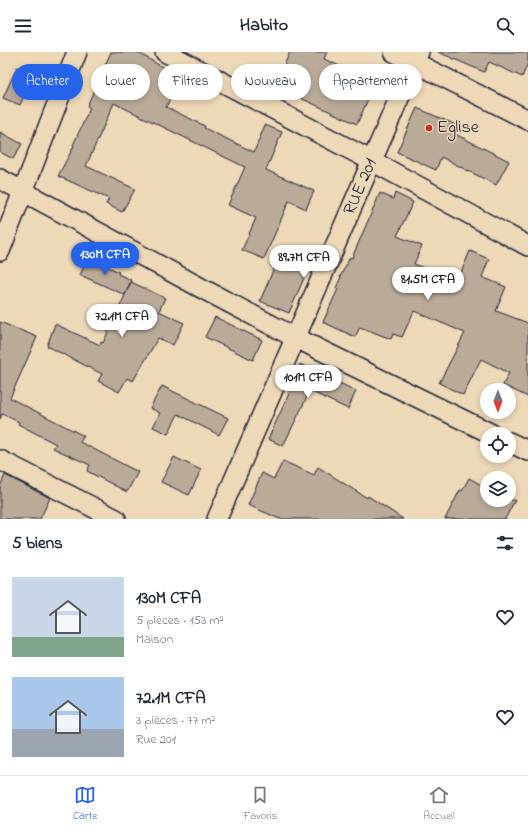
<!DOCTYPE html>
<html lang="fr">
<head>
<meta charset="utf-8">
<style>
	body { margin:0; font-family:"Indie Flower",sans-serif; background:#f6f6f7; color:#1f2937; height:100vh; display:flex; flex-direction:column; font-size:15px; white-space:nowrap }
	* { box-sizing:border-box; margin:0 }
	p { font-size:13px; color:#747a83 }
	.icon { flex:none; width:22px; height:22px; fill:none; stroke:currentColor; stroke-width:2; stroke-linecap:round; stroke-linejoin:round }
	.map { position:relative; height:467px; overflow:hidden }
	.side { display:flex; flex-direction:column; background:#fff; flex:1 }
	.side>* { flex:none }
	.banner { position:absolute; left:12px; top:12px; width:504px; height:36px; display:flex; gap:8px }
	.needle { width:26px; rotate:180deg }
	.fabs { position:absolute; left:480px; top:331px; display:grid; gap:8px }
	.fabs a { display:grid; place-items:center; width:36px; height:36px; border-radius:50%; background:#fff; box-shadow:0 2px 6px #0003; font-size:20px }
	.price { position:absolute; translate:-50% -34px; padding:0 9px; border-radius:14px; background:#fff; color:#222; font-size:13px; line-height:26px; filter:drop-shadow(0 1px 2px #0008) }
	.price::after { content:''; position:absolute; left:50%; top:24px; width:12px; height:9px; margin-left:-6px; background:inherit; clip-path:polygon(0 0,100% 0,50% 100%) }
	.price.on { background:#2563eb; color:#fff }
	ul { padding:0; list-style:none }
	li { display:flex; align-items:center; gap:12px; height:100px; padding:0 12px }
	li span { display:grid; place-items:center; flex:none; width:112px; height:80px; border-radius:0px; color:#555 }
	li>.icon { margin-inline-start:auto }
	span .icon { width:48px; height:48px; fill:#fffc; stroke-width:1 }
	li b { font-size:17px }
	h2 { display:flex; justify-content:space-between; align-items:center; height:48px; padding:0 12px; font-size:17px }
	.tag { padding:0 14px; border-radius:18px; background:#fff; box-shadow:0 2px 6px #0003; font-size:14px; line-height:36px }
	.tag.on { background:#2563eb; color:#fff }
	header { display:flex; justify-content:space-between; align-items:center; height:52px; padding:0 12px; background:#fff; font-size:18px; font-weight:700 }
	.dock { display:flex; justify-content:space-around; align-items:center; height:56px; border-top:1px solid #e0e1e3; background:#fff; font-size:11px; color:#747a83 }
	.dock a { display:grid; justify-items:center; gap:2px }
	.dock .on { color:#2563eb }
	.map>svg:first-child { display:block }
	.building { fill:#baab98; stroke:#22223b }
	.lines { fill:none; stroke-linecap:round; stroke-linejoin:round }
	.minor-casing { stroke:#22223b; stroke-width:22 }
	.minor { stroke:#edd8b7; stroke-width:19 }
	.poi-dot { fill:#c8321e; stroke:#edd8b7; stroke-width:1.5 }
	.labels { text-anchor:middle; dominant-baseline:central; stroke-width:3; stroke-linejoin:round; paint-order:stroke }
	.poi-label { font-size:18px; fill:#22223b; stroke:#edd8b7; text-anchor:start }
	.street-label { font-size:18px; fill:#22223b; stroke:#edd8b7 }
</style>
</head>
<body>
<header><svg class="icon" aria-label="menu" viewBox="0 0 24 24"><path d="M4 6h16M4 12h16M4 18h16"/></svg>Habito<svg class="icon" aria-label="search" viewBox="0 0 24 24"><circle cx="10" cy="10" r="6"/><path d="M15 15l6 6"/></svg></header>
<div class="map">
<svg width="528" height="467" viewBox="0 0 528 467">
	<rect width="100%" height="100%" fill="#edd8b7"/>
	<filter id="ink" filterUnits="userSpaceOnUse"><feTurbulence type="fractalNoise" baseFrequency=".025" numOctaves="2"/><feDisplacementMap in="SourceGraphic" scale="8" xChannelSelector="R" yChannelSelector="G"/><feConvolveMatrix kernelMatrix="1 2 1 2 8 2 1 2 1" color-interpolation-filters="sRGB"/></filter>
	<g filter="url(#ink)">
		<g class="building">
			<path d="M 111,0 L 137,0 L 169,19 L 159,35 L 173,42 L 166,55 L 205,74 L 204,76 L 254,100 L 265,73 L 282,80 L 266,118 L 314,139 L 306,157 L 289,149 L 264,207 L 242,198 L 256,166 L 228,153 L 245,115 L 114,51 L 86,114 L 135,137 L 122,160 L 106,152 L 109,147 L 58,124 L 74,94 L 73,93 L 90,56 L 87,54 Z"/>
			<path d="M 290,0 L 327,0 L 324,7 L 344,16 L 340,23 L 368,36 L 364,45 L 368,47 L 357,72 L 294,43 L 296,40 L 276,31 Z"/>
			<path d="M 438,0 L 528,0 L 528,11 L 522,25 L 489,10 L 484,20 Z"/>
			<path d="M 252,13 L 268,22 L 260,38 L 244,29 Z"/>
			<path d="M 17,15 L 34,22 L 20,53 L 3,46 Z"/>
			<path d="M 417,56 L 456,73 L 453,81 L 509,109 L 496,133 L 441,105 L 436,118 L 397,100 Z"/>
			<path d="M 0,80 L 22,92 L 13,107 L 0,100 Z"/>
			<path d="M 380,141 L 393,147 L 395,141 L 413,150 L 397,184 L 422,194 L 414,212 L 457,230 L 470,199 L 489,207 L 482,225 L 506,235 L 496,259 L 528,271 L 528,345 L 503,333 L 509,321 L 481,307 L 463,343 L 439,331 L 465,281 L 414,259 L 402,285 L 393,282 L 391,287 L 360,275 L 355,285 L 323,270 L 338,237 L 336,236 L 341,225 L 340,225 L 350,205 L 352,206 Z"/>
			<path d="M 281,200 L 310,212 L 289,261 L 260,249 Z"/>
			<path d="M 88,206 L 119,220 L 118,222 L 131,228 L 125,243 L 80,223 Z"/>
			<path d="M 131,230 L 165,246 L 159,259 L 184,271 L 173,293 L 158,286 L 133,329 L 127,326 L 119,340 L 98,329 L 102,322 L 47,294 L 55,272 L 100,293 L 101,290 L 103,291 Z"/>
			<path d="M 215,265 L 262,288 L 253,308 L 205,285 Z"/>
			<path d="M 0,270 L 37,285 L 10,346 L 84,384 L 80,390 L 138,420 L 127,440 L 87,419 L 90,413 L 53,396 L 56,392 L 18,372 L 19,370 L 2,362 L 0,367 Z"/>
			<path d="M 300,312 L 356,339 L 348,357 L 310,339 L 283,394 L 268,387 L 294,331 L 291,330 Z"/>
			<path d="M 162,334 L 228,366 L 219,383 L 178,362 L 168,382 L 153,375 L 160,361 L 150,356 Z"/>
			<path d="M 174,405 L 201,418 L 189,443 L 161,430 Z"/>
			<path d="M 283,409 L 314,423 L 318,415 L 367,446 L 368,444 L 403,467 L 280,467 L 248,453 L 262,421 L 274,427 Z"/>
			<path d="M 5,423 L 50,446 L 40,467 L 0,467 L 0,434 Z"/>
			<path d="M 469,426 L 487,436 L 487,448 L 515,448 L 505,467 L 445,467 L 460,438 L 462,439 Z"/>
		</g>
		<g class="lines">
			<defs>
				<g id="minor">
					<path d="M 165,0 L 372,109 L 528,194"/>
					<path d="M 394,0 L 528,68"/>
					<path d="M 0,127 L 203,237 L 296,286 L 492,382"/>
					<path d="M 0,199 L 77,0"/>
					<path d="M 509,390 L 528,399"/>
					<path d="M 0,408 L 116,467"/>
					<path d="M 217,467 L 419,0"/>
				</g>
			</defs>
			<use href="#minor" class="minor-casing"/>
			<use href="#minor" class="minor"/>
		</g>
	</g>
	<circle class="poi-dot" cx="429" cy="76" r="4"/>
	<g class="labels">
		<g class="poi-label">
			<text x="437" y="76">Eglise</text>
		</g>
		<g class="street-label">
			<text transform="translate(361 135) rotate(-67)">RUE 201</text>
		</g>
	</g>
</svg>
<div class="fabs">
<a><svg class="needle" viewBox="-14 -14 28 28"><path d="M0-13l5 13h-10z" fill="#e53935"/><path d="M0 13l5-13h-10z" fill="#747a83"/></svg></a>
<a><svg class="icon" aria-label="locate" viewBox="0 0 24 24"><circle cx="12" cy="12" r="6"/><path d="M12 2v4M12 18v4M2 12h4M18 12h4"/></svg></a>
<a><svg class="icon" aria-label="layers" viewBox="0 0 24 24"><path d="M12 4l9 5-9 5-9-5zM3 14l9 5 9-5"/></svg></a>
</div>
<b class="price on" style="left:105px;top:224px">130M CFA</b>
<b class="price" style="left:304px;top:227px">89.7M CFA</b>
<b class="price" style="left:428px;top:249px">81.5M CFA</b>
<b class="price" style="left:122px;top:286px">72.1M CFA</b>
<b class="price" style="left:308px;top:347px">101M CFA</b>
<div class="banner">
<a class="tag on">Acheter</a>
<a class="tag">Louer</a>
<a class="tag">Filtres</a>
<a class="tag">Nouveau</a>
<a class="tag">Appartement</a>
</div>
</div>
<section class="side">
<h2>5 biens<svg class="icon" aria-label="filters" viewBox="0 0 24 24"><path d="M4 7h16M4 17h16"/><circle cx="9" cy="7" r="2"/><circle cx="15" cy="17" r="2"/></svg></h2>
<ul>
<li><span style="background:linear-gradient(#c9d6e8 75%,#7fa58c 0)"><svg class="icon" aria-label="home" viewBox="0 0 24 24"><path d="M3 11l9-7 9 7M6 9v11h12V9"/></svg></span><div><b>130M CFA</b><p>5 pièces · 153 m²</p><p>Maison</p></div><svg class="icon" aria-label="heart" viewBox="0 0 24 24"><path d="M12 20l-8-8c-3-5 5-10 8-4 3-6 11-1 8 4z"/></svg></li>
<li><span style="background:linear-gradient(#a9c7e8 65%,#9aa5b1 0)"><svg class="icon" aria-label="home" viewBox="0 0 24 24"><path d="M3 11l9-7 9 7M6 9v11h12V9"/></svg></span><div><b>72.1M CFA</b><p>3 pièces · 77 m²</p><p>Rue 201</p></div><svg class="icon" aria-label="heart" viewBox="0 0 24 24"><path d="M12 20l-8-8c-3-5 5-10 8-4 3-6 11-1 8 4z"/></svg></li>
</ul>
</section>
<nav class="dock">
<a class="on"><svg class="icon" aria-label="map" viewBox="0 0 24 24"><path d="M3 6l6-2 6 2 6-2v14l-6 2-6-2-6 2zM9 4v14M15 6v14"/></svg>Carte</a>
<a><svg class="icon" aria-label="saved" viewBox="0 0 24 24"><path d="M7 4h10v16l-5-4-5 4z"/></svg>Favoris</a>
<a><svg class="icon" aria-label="home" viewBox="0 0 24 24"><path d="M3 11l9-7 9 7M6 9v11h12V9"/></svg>Accueil</a>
</nav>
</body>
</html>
